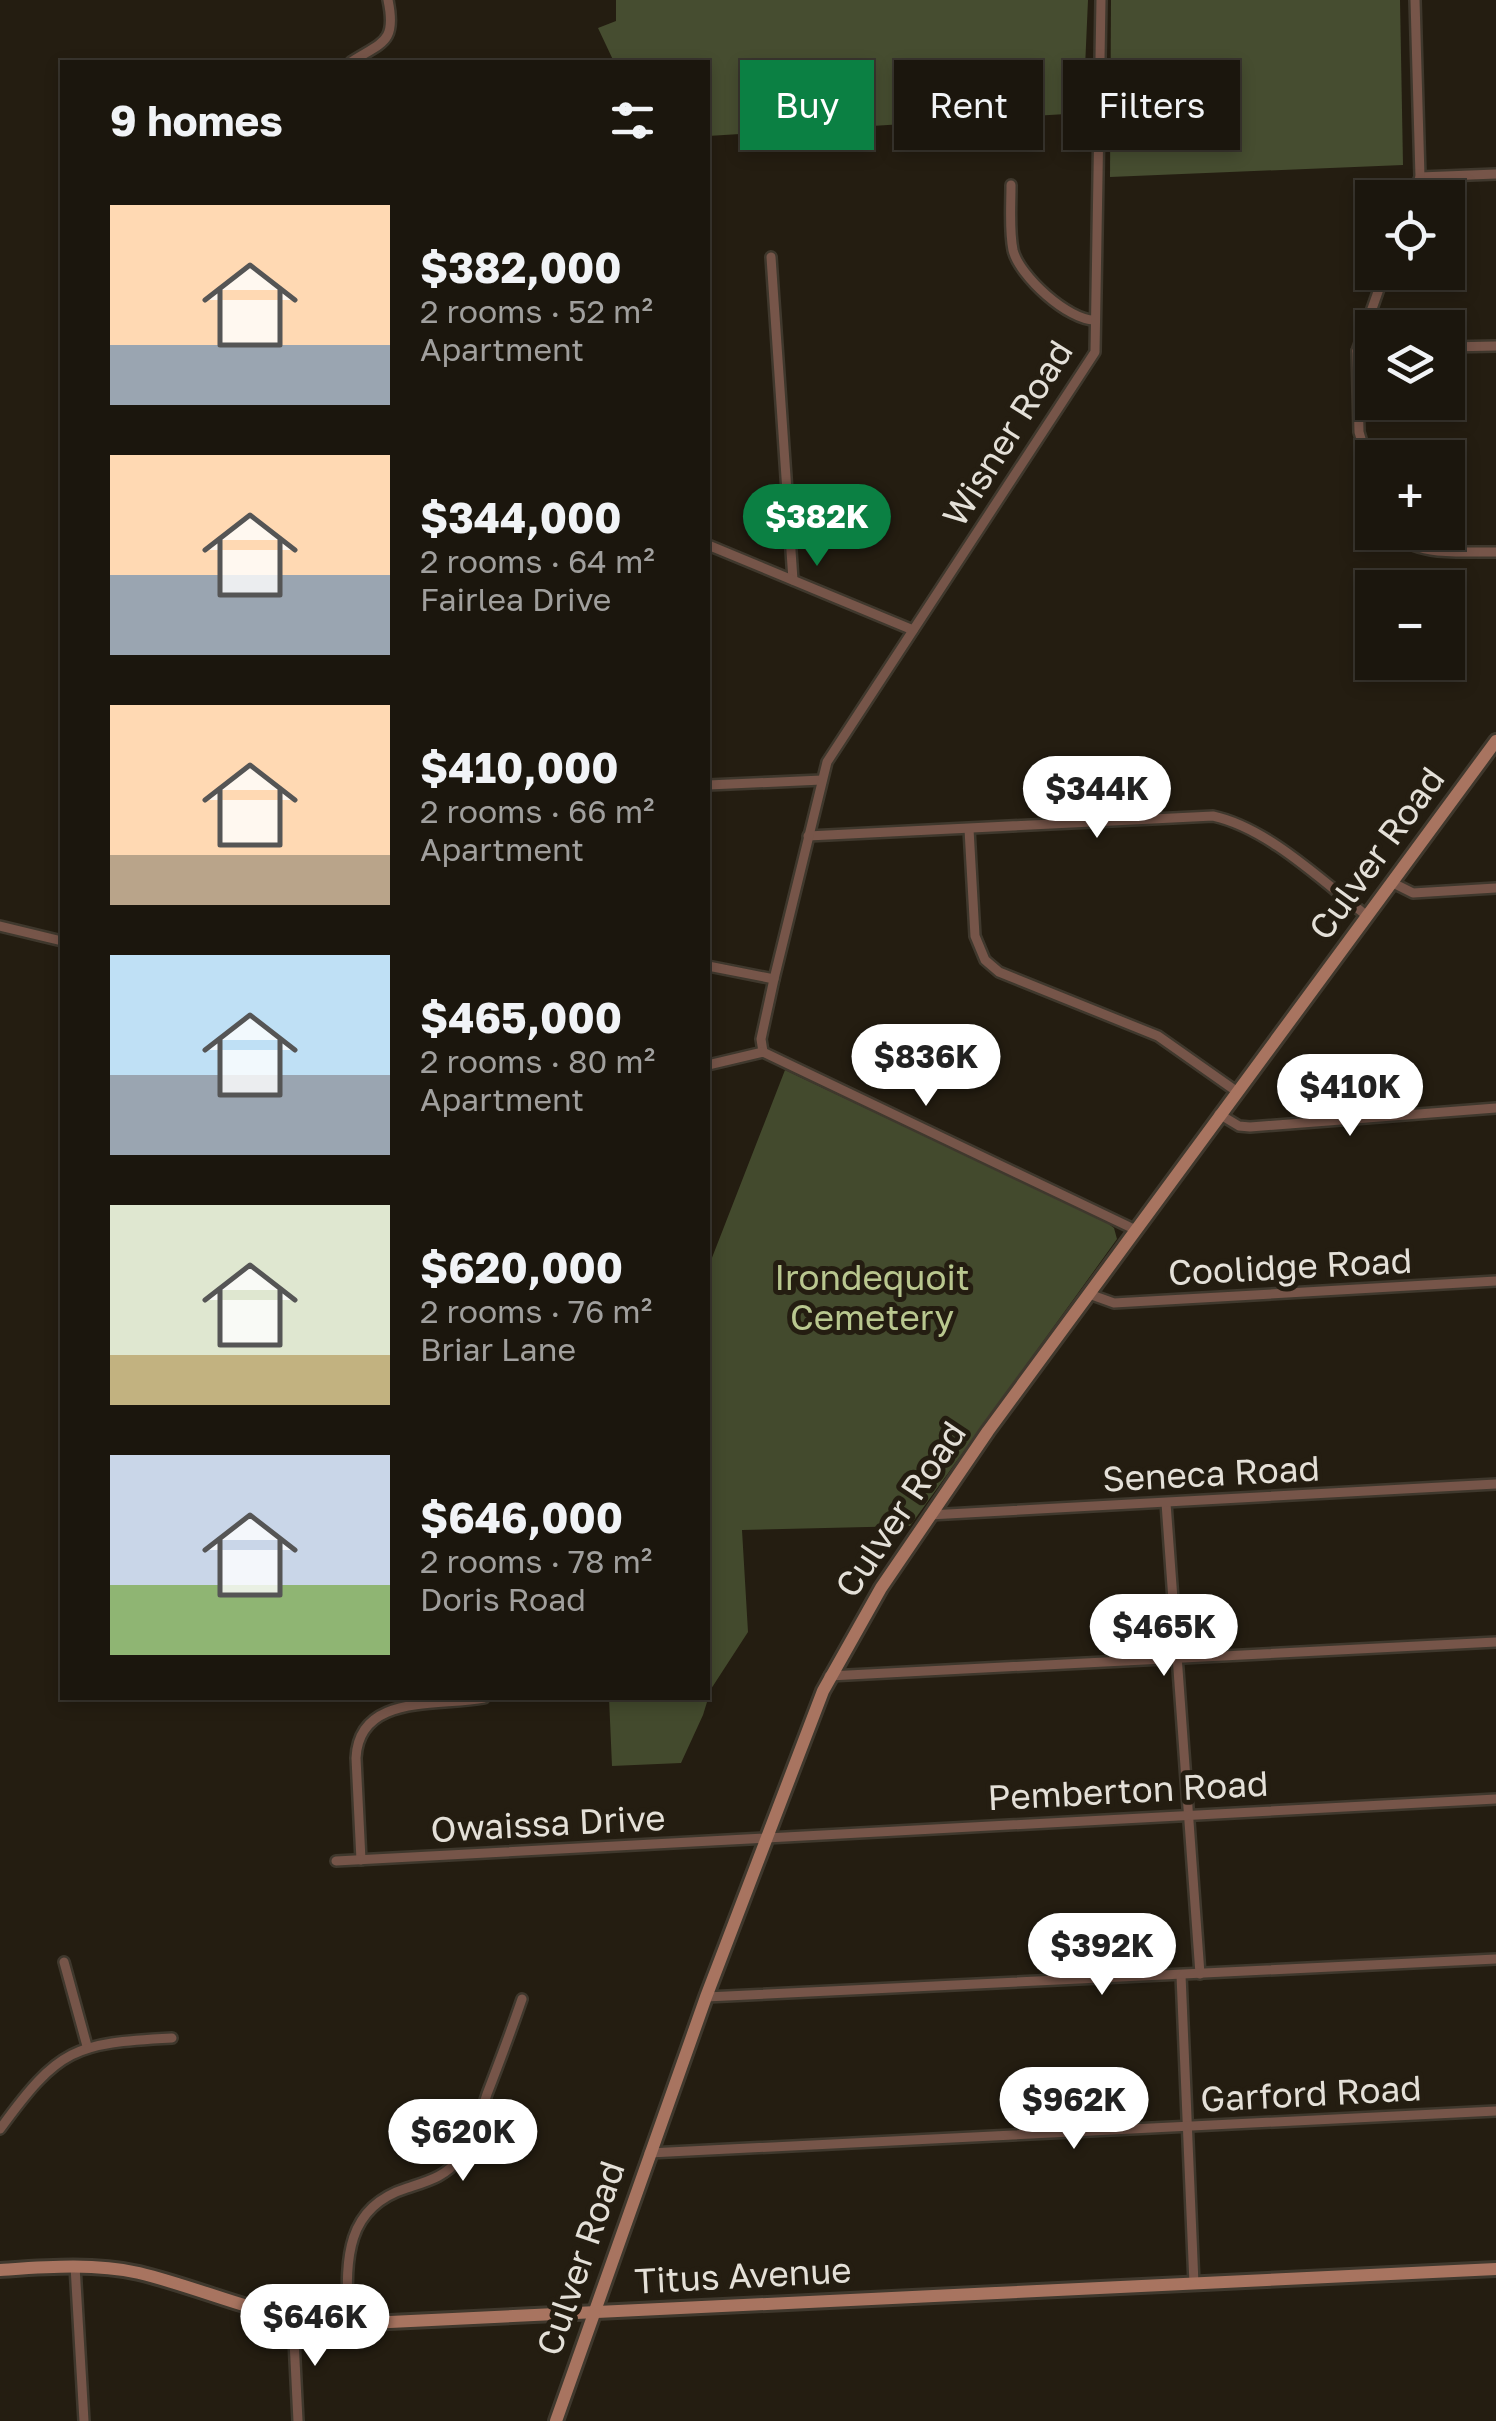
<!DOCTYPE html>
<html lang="en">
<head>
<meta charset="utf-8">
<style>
	body { margin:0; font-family:"Golos Text",sans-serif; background:#28231b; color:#f1f3f6; height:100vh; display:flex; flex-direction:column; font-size:38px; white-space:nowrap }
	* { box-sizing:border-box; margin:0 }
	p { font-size:32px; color:#a09f9d }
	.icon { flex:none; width:55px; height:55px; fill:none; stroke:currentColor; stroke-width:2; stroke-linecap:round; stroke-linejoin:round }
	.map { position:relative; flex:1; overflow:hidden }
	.drawer { position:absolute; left:60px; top:60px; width:650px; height:1640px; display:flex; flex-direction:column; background:#1b160d; border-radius:0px; box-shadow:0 5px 15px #0003,0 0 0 2px #39352e }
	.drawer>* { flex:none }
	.top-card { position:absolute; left:740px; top:60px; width:605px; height:90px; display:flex; gap:20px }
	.tools { position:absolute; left:1355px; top:180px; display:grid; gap:20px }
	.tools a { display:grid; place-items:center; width:110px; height:110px; border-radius:0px; background:#1b160d; box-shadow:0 5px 15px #0003,0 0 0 2px #39352e; font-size:50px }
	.price { position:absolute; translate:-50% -85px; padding:0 22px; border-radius:35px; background:#fff; color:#222; font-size:32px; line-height:65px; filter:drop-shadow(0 2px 5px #0008) }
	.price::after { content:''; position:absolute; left:50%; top:60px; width:30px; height:22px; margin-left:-15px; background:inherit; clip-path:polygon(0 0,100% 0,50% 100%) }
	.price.on { background:#0b8043; color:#fff }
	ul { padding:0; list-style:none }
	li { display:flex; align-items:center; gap:30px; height:250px; padding:0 50px }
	li span { display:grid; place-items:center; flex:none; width:280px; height:200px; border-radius:0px; color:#555 }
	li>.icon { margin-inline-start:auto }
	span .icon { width:120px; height:120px; fill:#fffc; stroke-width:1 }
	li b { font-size:42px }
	h2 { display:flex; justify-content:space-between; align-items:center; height:120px; padding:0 50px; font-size:42px }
	.tag { padding:0 35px; border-radius:0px; background:#1b160d; box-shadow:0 5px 15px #0003,0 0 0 2px #39352e; font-size:35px; line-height:90px }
	.tag.on { background:#0b8043; color:#fff }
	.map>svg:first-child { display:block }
	.green { fill:#434a2d }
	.forest { fill:#464d30 }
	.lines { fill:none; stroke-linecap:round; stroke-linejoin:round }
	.street-casing { stroke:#3f382d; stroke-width:14 }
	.secondary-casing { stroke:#3f382d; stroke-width:18 }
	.street { stroke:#765549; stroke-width:9 }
	.secondary { stroke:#a87460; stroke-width:12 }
	.labels { text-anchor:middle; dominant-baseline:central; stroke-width:10; stroke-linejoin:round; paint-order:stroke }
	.street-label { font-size:35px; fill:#e4e0d8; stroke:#241d11 }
	.park-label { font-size:35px; fill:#b9c78f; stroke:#241d11 }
</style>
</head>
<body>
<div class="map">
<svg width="1496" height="2421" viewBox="0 0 1496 2421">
	<rect width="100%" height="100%" fill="#241d11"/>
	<path class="green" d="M 785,1070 L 1106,1222 L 1114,1228 L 1117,1239 L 910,1526 L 742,1530 L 748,1632 L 711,1689 L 703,1715 L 681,1763 L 612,1766 L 609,1698 L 708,1698 L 708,1268 Z"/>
	<g class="forest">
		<path d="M 616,0 L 1088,0 L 1083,113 L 708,136 L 708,62 L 614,62 L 598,28 L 616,21 Z"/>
		<path d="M 1111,0 L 1400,0 L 1403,165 L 1110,177 Z"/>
	</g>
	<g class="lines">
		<defs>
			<g id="street">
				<path d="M 351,62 C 382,42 397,43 388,0"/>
				<path d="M 1420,177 L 1496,174"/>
				<path d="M 1011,185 C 1011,206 1009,230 1013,250 C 1019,276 1069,321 1095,320"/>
				<path d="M 1412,198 L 1420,177 L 1415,0"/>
				<path d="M 771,257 L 793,580"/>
				<path d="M 1448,347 L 1496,346"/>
				<path d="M 1357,351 L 1372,350"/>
				<path d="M 1372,476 L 1359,432 L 1357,351 L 1385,272"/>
				<path d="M 1395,532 C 1415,558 1466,551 1496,552"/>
				<path d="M 708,545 L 913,630"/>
				<path d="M 708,785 L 822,780"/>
				<path d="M 969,829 L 975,936 L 985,960 L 999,972 L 1158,1036 L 1236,1091"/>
				<path d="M 808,836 L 1213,816 C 1268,828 1322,881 1366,915"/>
				<path d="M 1391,882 L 1413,893 L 1496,888"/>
				<path d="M 0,926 L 62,941"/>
				<path d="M 708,966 L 774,979"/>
				<path d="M 763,1052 L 761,1039 L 774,979 L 827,762 L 1095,352 L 1101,0"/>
				<path d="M 708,1065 L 763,1052 L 1136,1230"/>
				<path d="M 1219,1114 L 1239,1126 L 1250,1127 L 1496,1108"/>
				<path d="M 1089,1294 L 1114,1303 L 1496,1281"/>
				<path d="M 1166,1503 L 1200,1974"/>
				<path d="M 929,1515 L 1496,1484"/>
				<path d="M 829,1676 L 1496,1642"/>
				<path d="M 361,1860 L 356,1758 C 359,1693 438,1707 484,1698"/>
				<path d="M 336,1861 L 1496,1799"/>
				<path d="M 64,1962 L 87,2046"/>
				<path d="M 1181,1975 L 1194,2284"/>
				<path d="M 706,1997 L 1496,1959"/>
				<path d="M 0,2129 C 59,2048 74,2043 172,2038"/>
				<path d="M 649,2153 L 1496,2111"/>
				<path d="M 75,2266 L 84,2421"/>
				<path d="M 293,2320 L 298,2421"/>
				<path d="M 348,2324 C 347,2268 340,2209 407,2188 C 428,2181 445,2177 460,2158 C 473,2140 480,2116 487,2094 C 499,2063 511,2031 522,1999"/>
			</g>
			<g id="secondary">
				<path d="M 0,2270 C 46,2267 93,2263 139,2273 C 213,2291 269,2322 348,2324 L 1496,2269"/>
				<path d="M 556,2421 L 706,1997 L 823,1691 L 881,1588 L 988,1431 L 1496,741"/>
			</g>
		</defs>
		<use href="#street" class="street-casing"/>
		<use href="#secondary" class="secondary-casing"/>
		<use href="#street" class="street"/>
		<use href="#secondary" class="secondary"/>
	</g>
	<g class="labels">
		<g class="street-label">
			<text transform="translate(1007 433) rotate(-58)">Wisner Road</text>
			<text transform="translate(1376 853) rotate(-54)">Culver Road</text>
			<text transform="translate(1290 1266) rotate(-3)">Coolidge Road</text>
			<text transform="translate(1211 1473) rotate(-3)">Seneca Road</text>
			<text transform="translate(900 1509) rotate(-56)">Culver Road</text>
			<text transform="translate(1128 1790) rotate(-3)">Pemberton Road</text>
			<text transform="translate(548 1823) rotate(-3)">Owaissa Drive</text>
			<text transform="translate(1311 2093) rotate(-3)">Garford Road</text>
			<text transform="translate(580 2258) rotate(-71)">Culver Road</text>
			<text transform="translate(743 2275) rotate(-3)">Titus Avenue</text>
		</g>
		<g class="park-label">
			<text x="872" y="1277">Irondequoit<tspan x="872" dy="40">Cemetery</tspan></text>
		</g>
	</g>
</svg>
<div class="tools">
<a><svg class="icon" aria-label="locate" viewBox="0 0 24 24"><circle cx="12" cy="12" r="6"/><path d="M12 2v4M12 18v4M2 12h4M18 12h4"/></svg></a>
<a><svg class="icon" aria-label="layers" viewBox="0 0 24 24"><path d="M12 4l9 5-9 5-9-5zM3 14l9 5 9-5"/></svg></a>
<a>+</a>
<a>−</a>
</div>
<b class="price on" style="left:817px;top:569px">$382K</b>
<b class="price" style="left:1097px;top:841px">$344K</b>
<b class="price" style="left:926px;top:1109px">$836K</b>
<b class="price" style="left:1350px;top:1139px">$410K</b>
<b class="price" style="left:1164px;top:1679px">$465K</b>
<b class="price" style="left:1102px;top:1998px">$392K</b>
<b class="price" style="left:1074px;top:2152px">$962K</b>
<b class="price" style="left:463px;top:2184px">$620K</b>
<b class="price" style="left:315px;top:2369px">$646K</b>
<div class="top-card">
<a class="tag on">Buy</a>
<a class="tag">Rent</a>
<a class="tag">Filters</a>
</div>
<section class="drawer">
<h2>9 homes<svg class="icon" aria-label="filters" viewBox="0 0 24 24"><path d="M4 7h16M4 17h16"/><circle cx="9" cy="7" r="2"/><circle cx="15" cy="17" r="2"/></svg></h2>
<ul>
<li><span style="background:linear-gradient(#ffd9b3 70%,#9aa5b1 0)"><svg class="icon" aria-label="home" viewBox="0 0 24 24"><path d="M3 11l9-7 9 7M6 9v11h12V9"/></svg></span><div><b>$382,000</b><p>2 rooms · 52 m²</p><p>Apartment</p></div></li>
<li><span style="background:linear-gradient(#ffd9b3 60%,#9aa5b1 0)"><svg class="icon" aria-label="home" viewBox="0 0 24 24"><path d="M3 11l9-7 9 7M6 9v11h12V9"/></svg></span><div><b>$344,000</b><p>2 rooms · 64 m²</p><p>Fairlea Drive</p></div></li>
<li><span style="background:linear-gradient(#ffd9b3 75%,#b9a48a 0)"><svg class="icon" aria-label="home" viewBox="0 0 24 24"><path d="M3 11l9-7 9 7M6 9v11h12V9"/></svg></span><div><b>$410,000</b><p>2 rooms · 66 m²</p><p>Apartment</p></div></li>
<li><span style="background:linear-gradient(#bfe0f5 60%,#9aa5b1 0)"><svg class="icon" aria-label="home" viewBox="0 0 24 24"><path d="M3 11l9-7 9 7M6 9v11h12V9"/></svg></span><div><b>$465,000</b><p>2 rooms · 80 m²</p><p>Apartment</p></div></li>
<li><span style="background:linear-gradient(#dfe7d0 75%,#c2b280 0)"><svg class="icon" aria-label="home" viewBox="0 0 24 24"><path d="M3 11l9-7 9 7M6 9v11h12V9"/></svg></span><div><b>$620,000</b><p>2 rooms · 76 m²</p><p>Briar Lane</p></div></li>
<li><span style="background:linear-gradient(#c9d6e8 65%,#8fb573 0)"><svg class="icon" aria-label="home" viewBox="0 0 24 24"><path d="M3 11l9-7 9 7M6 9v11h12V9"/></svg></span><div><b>$646,000</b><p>2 rooms · 78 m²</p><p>Doris Road</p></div></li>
</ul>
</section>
</div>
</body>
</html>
